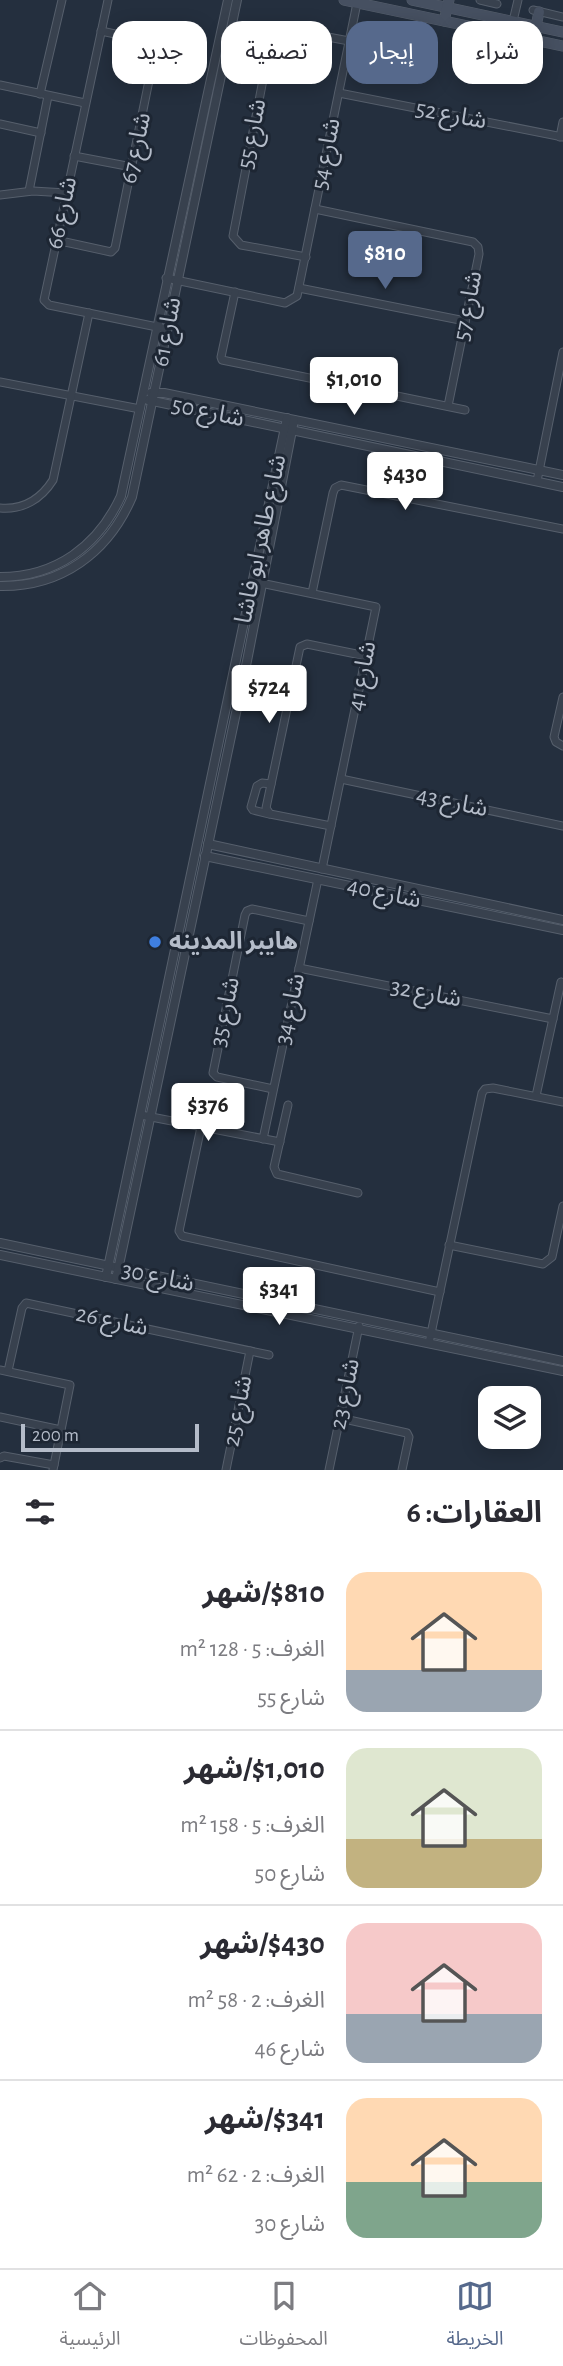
<!DOCTYPE html>
<html lang="ar">
<head>
<meta charset="utf-8">
<style>
	body { margin:0; font-family:"Alegreya Sans","Noto Sans Arabic",sans-serif; background:#f2f2f3; color:#2b2b33; direction:rtl; height:100vh; display:flex; flex-direction:column; font-size:26px; white-space:nowrap }
	* { box-sizing:border-box; margin:0 }
	p { font-size:23px; color:#7c7c81 }
	.icon { flex:none; width:38px; height:38px; fill:none; stroke:currentColor; stroke-width:2; stroke-linecap:round; stroke-linejoin:round }
	.map { position:relative; height:1470px; overflow:hidden; direction:ltr }
	.side { display:flex; flex-direction:column; background:#fff; flex:1 }
	.side>* { flex:none }
	.top-card { position:absolute; left:21px; top:21px; width:522px; height:63px; direction:rtl; display:flex; gap:14px }
	.buttons { position:absolute; left:478px; top:1386px; display:grid; gap:14px }
	.buttons a { display:grid; place-items:center; width:63px; height:63px; border-radius:14px; background:#fff; box-shadow:0 4px 18px #0003; font-size:35px }
	.scale { position:absolute; left:21px; bottom:18px; width:178px; box-sizing:border-box; padding-left:7px; border:4px solid #b4bcc9; border-top:0; font-size:19px; line-height:24px; white-space:nowrap; color:#b4bcc9; -webkit-text-stroke:5px #1d2633; paint-order:stroke }
	.price { position:absolute; translate:-50% -60px; padding:0 16px; border-radius:7px; background:#fff; color:#222; font-size:23px; line-height:46px; filter:drop-shadow(0 2px 4px #0008) }
	.price::after { content:''; position:absolute; left:50%; top:42px; width:21px; height:16px; margin-left:-10px; background:inherit; clip-path:polygon(0 0,100% 0,50% 100%) }
	.price.selected { background:#56698c; color:#fff }
	ul { padding:0; list-style:none }
	li { display:flex; align-items:center; gap:21px; height:175px; padding:0 21px }
	li+li { border-top:2px solid #e1e1e2 }
	li span { display:grid; place-items:center; flex:none; width:196px; height:140px; border-radius:21px; color:#555 }
	li>.icon { margin-inline-start:auto }
	span .icon { width:84px; height:84px; fill:#fffc; stroke-width:1 }
	li b { font-size:30px }
	h2 { display:flex; justify-content:space-between; align-items:center; height:84px; padding:0 21px; font-size:30px }
	.tag { padding:0 24px; border-radius:21px; background:#fff; box-shadow:0 4px 18px #0003; font-size:24px; line-height:63px }
	.tag.selected { background:#56698c; color:#fff }
	.tab-bar { display:flex; justify-content:space-around; align-items:center; height:98px; border-top:2px solid #e1e1e2; background:#fff; font-size:19px; color:#7c7c81 }
	.tab-bar a { display:grid; justify-items:center; gap:4px }
	.tab-bar .selected { color:#56698c }
	.map>svg:first-child { display:block }
	.lines { fill:none; stroke-linecap:round; stroke-linejoin:round }
	.minor-casing { stroke:#565f6c; stroke-width:9 }
	.tertiary-casing { stroke:#565f6c; stroke-width:10 }
	.secondary-casing { stroke:#565f6c; stroke-width:11 }
	.minor { stroke:#38414e; stroke-width:7 }
	.tertiary { stroke:#38414e; stroke-width:8 }
	.secondary { stroke:#465061; stroke-width:10 }
	.shop-dot { fill:#3f7fe0; stroke:#1d2633; stroke-width:2.5 }
	.labels { text-anchor:middle; dominant-baseline:central; stroke-width:6; stroke-linejoin:round; paint-order:stroke }
	.street-label { font-size:24px; fill:#b4bcc9; stroke:#1d2633 }
	.poi-label { font-size:24px; font-weight:bold; fill:#b4bcc9; stroke:#1d2633; text-anchor:start }
</style>
</head>
<body>
<div class="map">
<svg width="563" height="1470" viewBox="0 0 563 1470">
	<rect width="100%" height="100%" fill="#242f3e"/>
	<g class="lines">
		<defs>
			<g id="minor">
				<path d="M 108,0 L 44,300 L 49,305 L 167,329"/>
				<path d="M 480,0 L 497,4"/>
				<path d="M 533,10 L 563,17"/>
				<path d="M 513,21 L 518,0"/>
				<path d="M 0,85 L 85,103"/>
				<path d="M 339,93 L 563,137"/>
				<path d="M 40,94 L 62,0"/>
				<path d="M 0,124 L 41,133"/>
				<path d="M 560,137 L 563,122"/>
				<path d="M 74,156 L 132,167"/>
				<path d="M 29,191 L 48,96"/>
				<path d="M 0,195 L 33,191 L 66,193"/>
				<path d="M 315,209 L 473,242 L 478,247 L 479,254 L 448,406"/>
				<path d="M 56,240 L 111,252 L 115,248 L 156,46 L 153,42 L 101,31"/>
				<path d="M 306,257 L 241,245 L 233,236 L 271,38 L 278,30 L 286,29 L 349,41"/>
				<path d="M 166,278 L 285,303 L 297,296 L 357,3"/>
				<path d="M 299,288 L 465,321"/>
				<path d="M 235,292 L 221,357 L 222,360 L 465,410"/>
				<path d="M 0,382 L 140,409"/>
				<path d="M 537,481 L 563,352"/>
				<path d="M 0,508 C 23,510 41,499 53,480 L 89,313"/>
				<path d="M 256,582 L 376,607 L 322,869"/>
				<path d="M 312,593 L 333,493 L 335,488 L 341,485 L 563,529"/>
				<path d="M 563,697 L 554,737 L 556,742 L 563,746"/>
				<path d="M 341,779 L 563,826"/>
				<path d="M 269,814 L 253,810 L 251,807 L 257,786 L 262,783 L 271,784"/>
				<path d="M 331,826 L 270,814 L 266,808 L 300,647 L 307,644 L 366,656"/>
				<path d="M 299,968 L 553,1019"/>
				<path d="M 273,1089 L 217,1077 L 213,1073 L 245,915 L 247,911 L 252,909 L 309,921"/>
				<path d="M 536,1096 L 561,982"/>
				<path d="M 288,1105 L 274,1167 L 277,1174 L 358,1193"/>
				<path d="M 141,1115 L 280,1142"/>
				<path d="M 201,1127 L 179,1231 L 182,1236 L 440,1292"/>
				<path d="M 263,1139 L 318,879"/>
				<path d="M 449,1245 L 543,1264 L 552,1257 L 563,1206"/>
				<path d="M 429,1343 L 482,1093 L 485,1089 L 493,1088 L 563,1102"/>
				<path d="M 0,1370 L 70,1385 L 53,1470"/>
				<path d="M 8,1371 L 22,1308 L 26,1303 L 269,1355"/>
				<path d="M 0,1417 L 61,1430"/>
				<path d="M 340,1418 L 407,1433 L 409,1437 L 402,1470"/>
				<path d="M 0,1458 L 4,1456 L 54,1465"/>
				<path d="M 226,1470 L 250,1351"/>
				<path d="M 329,1470 L 359,1326"/>
			</g>
			<g id="tertiary">
				<path d="M 151,393 L 164,393 L 563,475"/>
				<path d="M 148,400 L 563,487"/>
				<path d="M 0,577 C 56,577 98,546 121,496 L 228,0"/>
				<path d="M 0,586 C 61,587 108,553 132,497 L 237,0"/>
				<path d="M 208,844 L 563,920"/>
				<path d="M 205,856 L 563,930"/>
				<path d="M 0,1243 L 563,1361"/>
				<path d="M 0,1255 L 563,1371"/>
				<path d="M 106,1277 L 287,418"/>
				<path d="M 116,1279 L 247,661 L 294,420"/>
			</g>
			<g id="secondary">
				<path d="M 344,0 L 563,46"/>
				<path d="M 412,0 L 563,32"/>
				<path d="M 444,21 L 449,0"/>
				<path d="M 536,26 L 539,12"/>
			</g>
		</defs>
		<use href="#minor" class="minor-casing"/>
		<use href="#tertiary" class="tertiary-casing"/>
		<use href="#secondary" class="secondary-casing"/>
		<use href="#minor" class="minor"/>
		<use href="#tertiary" class="tertiary"/>
		<use href="#secondary" class="secondary"/>
	</g>
	<circle class="shop-dot" cx="155" cy="942" r="7"/>
	<g class="labels">
		<g class="street-label">
			<text transform="translate(451 115) rotate(11)">شارع 52</text>
			<text transform="translate(252 134) rotate(-79)">شارع 55</text>
			<text transform="translate(136 148) rotate(-78)">شارع 67</text>
			<text transform="translate(326 154) rotate(-79)">شارع 54</text>
			<text transform="translate(62 213) rotate(-78)">شارع 66</text>
			<text transform="translate(468 306) rotate(-79)">شارع 57</text>
			<text transform="translate(167 332) rotate(-79)">شارع 61</text>
			<text transform="translate(208 412) rotate(12)">شارع 50</text>
			<text transform="translate(261 539) rotate(-78)">شارع طاهر ابو فاشا</text>
			<text transform="translate(362 676) rotate(-79)">شارع 41</text>
			<text transform="translate(452 802) rotate(12)">شارع 43</text>
			<text transform="translate(384 893) rotate(12)">شارع 40</text>
			<text transform="translate(426 993) rotate(11)">شارع 32</text>
			<text transform="translate(290 1009) rotate(-78)">شارع 34</text>
			<text transform="translate(225 1012) rotate(-78)">شارع 35</text>
			<text transform="translate(158 1277) rotate(12)">شارع 30</text>
			<text transform="translate(112 1321) rotate(12)">شارع 26</text>
			<text transform="translate(345 1394) rotate(-78)">شارع 23</text>
			<text transform="translate(238 1411) rotate(-79)">شارع 25</text>
		</g>
		<g class="poi-label">
			<text x="169" y="942">هايبر المدينه</text>
		</g>
	</g>
</svg>
<div class="buttons">
<a><svg class="icon" aria-label="layers" viewBox="0 0 24 24"><path d="M12 4l9 5-9 5-9-5zM3 14l9 5 9-5"/></svg></a>
</div>
<div class="scale">200 m</div>
<b class="price selected" style="left:385px;top:291px">$810</b>
<b class="price" style="left:354px;top:417px">$1,010</b>
<b class="price" style="left:405px;top:512px">$430</b>
<b class="price" style="left:269px;top:725px">$724</b>
<b class="price" style="left:208px;top:1143px">$376</b>
<b class="price" style="left:279px;top:1327px">$341</b>
<div class="top-card">
<a class="tag">شراء</a>
<a class="tag selected">إيجار</a>
<a class="tag">تصفية</a>
<a class="tag">جديد</a>
</div>
</div>
<section class="side">
<h2>العقارات: 6<svg class="icon" aria-label="filters" viewBox="0 0 24 24"><path d="M4 7h16M4 17h16"/><circle cx="9" cy="7" r="2"/><circle cx="15" cy="17" r="2"/></svg></h2>
<ul>
<li><span style="background:linear-gradient(#ffd9b3 70%,#9aa5b1 0)"><svg class="icon" aria-label="home" viewBox="0 0 24 24"><path d="M3 11l9-7 9 7M6 9v11h12V9"/></svg></span><div><b>$810/شهر</b><p>الغرف: 5 · 128 m²</p><p>شارع 55</p></div></li>
<li><span style="background:linear-gradient(#dfe7d0 65%,#c2b280 0)"><svg class="icon" aria-label="home" viewBox="0 0 24 24"><path d="M3 11l9-7 9 7M6 9v11h12V9"/></svg></span><div><b>$1,010/شهر</b><p>الغرف: 5 · 158 m²</p><p>شارع 50</p></div></li>
<li><span style="background:linear-gradient(#f6c9c9 65%,#9aa5b1 0)"><svg class="icon" aria-label="home" viewBox="0 0 24 24"><path d="M3 11l9-7 9 7M6 9v11h12V9"/></svg></span><div><b>$430/شهر</b><p>الغرف: 2 · 58 m²</p><p>شارع 46</p></div></li>
<li><span style="background:linear-gradient(#ffd9b3 60%,#7fa58c 0)"><svg class="icon" aria-label="home" viewBox="0 0 24 24"><path d="M3 11l9-7 9 7M6 9v11h12V9"/></svg></span><div><b>$341/شهر</b><p>الغرف: 2 · 62 m²</p><p>شارع 30</p></div></li>
</ul>
</section>
<nav class="tab-bar">
<a class="selected"><svg class="icon" aria-label="map" viewBox="0 0 24 24"><path d="M3 6l6-2 6 2 6-2v14l-6 2-6-2-6 2zM9 4v14M15 6v14"/></svg>الخريطة</a>
<a><svg class="icon" aria-label="saved" viewBox="0 0 24 24"><path d="M7 4h10v16l-5-4-5 4z"/></svg>المحفوظات</a>
<a><svg class="icon" aria-label="home" viewBox="0 0 24 24"><path d="M3 11l9-7 9 7M6 9v11h12V9"/></svg>الرئيسية</a>
</nav>
</body>
</html>
